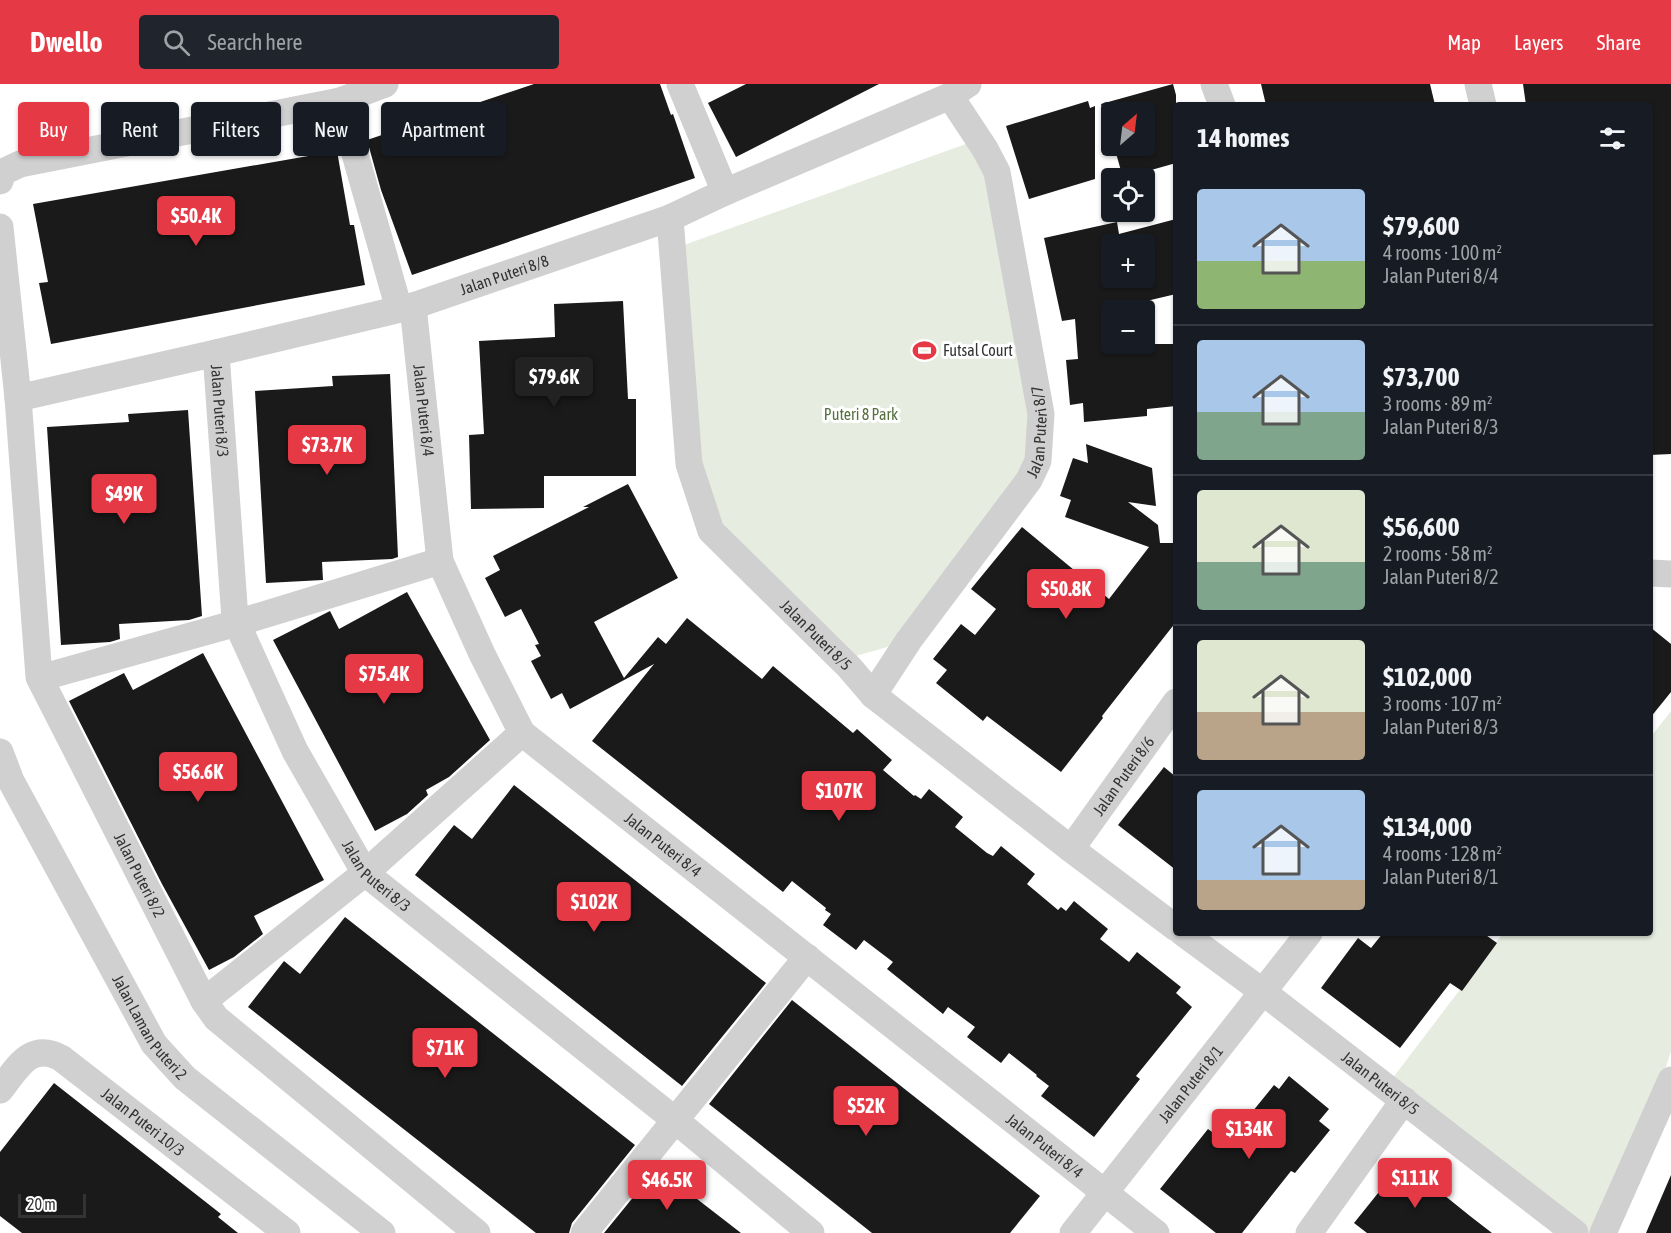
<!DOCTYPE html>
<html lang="en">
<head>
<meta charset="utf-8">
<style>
	body { margin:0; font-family:"Asap Condensed",sans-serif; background:#20242c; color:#f1f3f6; height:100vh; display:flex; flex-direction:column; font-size:22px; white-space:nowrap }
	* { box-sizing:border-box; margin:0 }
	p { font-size:20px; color:#9ea1a6 }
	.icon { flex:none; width:33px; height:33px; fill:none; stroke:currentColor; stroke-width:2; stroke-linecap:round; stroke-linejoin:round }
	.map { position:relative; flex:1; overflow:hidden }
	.drawer { position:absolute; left:1173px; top:18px; width:480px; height:834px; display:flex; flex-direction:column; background:#171b24; border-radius:6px; box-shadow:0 2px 4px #0004 }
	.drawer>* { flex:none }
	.guide { position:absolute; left:18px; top:18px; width:570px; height:54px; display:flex; gap:12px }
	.needle { width:39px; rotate:28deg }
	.controls { position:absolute; left:1101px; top:18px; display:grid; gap:12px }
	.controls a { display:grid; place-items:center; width:54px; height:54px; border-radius:6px; background:#171b24; box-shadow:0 2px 4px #0004; font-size:30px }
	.scale { position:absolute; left:18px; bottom:15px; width:68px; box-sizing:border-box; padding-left:6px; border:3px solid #333; border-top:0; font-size:16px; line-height:21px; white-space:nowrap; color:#333; -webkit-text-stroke:4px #fff; paint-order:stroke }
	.price { position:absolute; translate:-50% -51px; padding:0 14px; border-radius:6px; background:#e63946; color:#fff; font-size:20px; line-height:39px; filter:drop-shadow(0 2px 3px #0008) }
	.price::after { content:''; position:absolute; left:50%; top:36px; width:18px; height:14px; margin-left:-9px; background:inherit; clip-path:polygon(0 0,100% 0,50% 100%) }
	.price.current { background:#222; color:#fff }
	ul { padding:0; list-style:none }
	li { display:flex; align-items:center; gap:18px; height:150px; padding:0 24px }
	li+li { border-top:2px solid #363941 }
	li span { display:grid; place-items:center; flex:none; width:168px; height:120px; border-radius:6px; color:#555 }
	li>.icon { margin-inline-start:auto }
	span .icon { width:72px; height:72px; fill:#fffc; stroke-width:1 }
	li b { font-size:26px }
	h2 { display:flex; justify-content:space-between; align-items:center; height:72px; padding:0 24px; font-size:26px }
	.tag { padding:0 21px; border-radius:6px; background:#171b24; box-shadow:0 2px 4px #0004; font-size:21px; line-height:54px }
	.tag.current { background:#e63946; color:#fff }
	header { display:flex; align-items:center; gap:36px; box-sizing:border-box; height:84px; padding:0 30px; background:#e63946; color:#fff }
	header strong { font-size:28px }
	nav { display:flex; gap:33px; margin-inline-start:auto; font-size:21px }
	.search { width:420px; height:54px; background:#20242c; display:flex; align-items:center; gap:15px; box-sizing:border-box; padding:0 21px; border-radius:6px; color:#9ea1a6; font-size:22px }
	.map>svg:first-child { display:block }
	.green { fill:#e6ecdf }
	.building { fill:#1a1a1a; fill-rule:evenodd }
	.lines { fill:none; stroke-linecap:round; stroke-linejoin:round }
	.minor { stroke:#d0d0d0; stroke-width:27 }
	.labels { text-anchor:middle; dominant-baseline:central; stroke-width:6; stroke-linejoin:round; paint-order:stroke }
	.street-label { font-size:16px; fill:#333; stroke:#fff }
	.poi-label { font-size:16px; fill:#333; stroke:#fff; text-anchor:start }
	.park-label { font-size:16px; fill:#56703f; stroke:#fff }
</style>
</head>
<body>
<header>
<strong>Dwello</strong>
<div class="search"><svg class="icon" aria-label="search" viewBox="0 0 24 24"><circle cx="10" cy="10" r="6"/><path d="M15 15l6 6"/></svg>Search here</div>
<nav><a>Map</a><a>Layers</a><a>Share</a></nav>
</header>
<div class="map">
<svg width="1671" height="1149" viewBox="0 0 1671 1149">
	<rect width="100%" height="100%" fill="#fff"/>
	<g class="green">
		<path d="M 966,60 L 984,81 L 1035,360 L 1017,400 L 891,562 L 852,573 L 720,442 L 697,373 L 684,161 Z"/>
		<path d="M 1671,627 L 1671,967 L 1665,986 L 1594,1149 L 1588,1149 L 1392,995 L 1503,849 L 1650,849 L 1650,654 Z"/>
	</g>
	<g class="building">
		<path d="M 534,0 L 660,0 L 671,31 L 673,30 L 695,94 L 412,191 L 381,106 L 367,56 Z"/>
		<path d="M 746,0 L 879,0 L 736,73 L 708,19 Z"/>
		<path d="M 1173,0 L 1176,11 L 1176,79 L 1123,94 L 1114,62 L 1144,62 L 1144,28 L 1112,28 L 1112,55 L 1101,20 Z"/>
		<path d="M 1261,0 L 1430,0 L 1435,21 L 1266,21 Z"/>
		<path d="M 1523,0 L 1671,0 L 1671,370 L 1650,371 L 1650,21 L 1526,21 Z"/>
		<path d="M 1088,17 L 1090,24 L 1095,22 L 1095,95 L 1029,115 L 1006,42 Z"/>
		<path d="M 337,67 L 350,141 L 354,141 L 365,201 L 51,260 L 39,199 L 48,198 L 33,120 Z"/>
		<path d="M 1176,135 L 1176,210 L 1134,220 L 1135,223 L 1112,226 L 1112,260 L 1176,260 L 1176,322 L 1147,325 L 1147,332 L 1084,338 L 1083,319 L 1070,321 L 1066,276 L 1078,275 L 1075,235 L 1062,237 L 1044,154 L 1117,138 L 1119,150 ZM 1112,160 L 1144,160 L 1144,194 L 1112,194 Z"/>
		<path d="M 623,217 L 628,315 L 636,315 L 636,392 L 544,392 L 544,424 L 471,425 L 469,351 L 484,350 L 479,257 L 555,253 L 554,220 Z"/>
		<path d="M 390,290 L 398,473 L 392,475 L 322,478 L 323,496 L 266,499 L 255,307 L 333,302 L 332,292 Z"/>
		<path d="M 188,326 L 202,532 L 189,536 L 119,540 L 120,555 L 110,558 L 61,561 L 47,343 L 129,338 L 128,330 Z"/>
		<path d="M 1086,360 L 1152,384 L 1156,422 L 1128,418 L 1158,441 L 1160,459 L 1176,459 L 1176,538 L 1102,632 L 1103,634 L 1061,688 L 987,632 L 983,637 L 936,599 L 947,586 L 933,575 L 961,540 L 975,551 L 996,525 L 971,505 L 1022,443 L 1109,515 L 1149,463 L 1065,433 L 1071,416 L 1060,412 L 1073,374 L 1088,379 Z"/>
		<path d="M 628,400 L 678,494 L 594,538 L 624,594 L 658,553 L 666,560 L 687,534 L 762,595 L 773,582 L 853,649 L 857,645 L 892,676 L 883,686 L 914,712 L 915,711 L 921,715 L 929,705 L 963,733 L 955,743 L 987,769 L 993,772 L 1001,762 L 1035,790 L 1027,800 L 1058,826 L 1061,823 L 1066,827 L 1074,817 L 1108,845 L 1100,855 L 1129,878 L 1137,868 L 1181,903 L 1176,909 L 1192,923 L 1136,992 L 1140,995 L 1094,1053 L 1041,1012 L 1049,1002 L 1036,992 L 1037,991 L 1009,969 L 1001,979 L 967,953 L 975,943 L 948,923 L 943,930 L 887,885 L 893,878 L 864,856 L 856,866 L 823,841 L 831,830 L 825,826 L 826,824 L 792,797 L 783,808 L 592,657 L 654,580 L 570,625 L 562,609 L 551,615 L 531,577 L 541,572 L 535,561 L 539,560 L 521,525 L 505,533 L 485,494 L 500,486 L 493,472 L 589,423 L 583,423 Z"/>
		<path d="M 407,508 L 490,656 L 449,693 L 426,706 L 428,711 L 407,730 L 375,747 L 273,556 L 330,527 L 339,545 Z"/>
		<path d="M 1650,543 L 1671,560 L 1671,608 L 1650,634 Z"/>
		<path d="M 203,569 L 324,796 L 254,832 L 263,850 L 234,873 L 209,886 L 162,800 L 69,617 L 124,589 L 133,606 Z"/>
		<path d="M 1164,683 L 1176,693 L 1176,786 L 1118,741 Z"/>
		<path d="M 514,701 L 766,899 L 682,1002 L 415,791 L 454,741 L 472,755 Z"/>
		<path d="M 345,833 L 635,1061 L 572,1139 L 569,1149 L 536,1149 L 248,923 L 284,877 L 300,890 Z"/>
		<path d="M 1383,849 L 1483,849 L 1497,859 L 1462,907 L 1450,899 L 1400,964 L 1321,904 L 1358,854 L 1371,864 Z"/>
		<path d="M 792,916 L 1040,1112 L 1010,1149 L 872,1149 L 709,1020 Z"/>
		<path d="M 1289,992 L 1329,1025 L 1319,1037 L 1330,1046 L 1295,1089 L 1291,1087 L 1242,1149 L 1216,1149 L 1160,1105 L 1208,1045 L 1227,1059 L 1274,1001 L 1279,1005 Z"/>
		<path d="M 54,999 L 221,1130 L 218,1133 L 238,1149 L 22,1149 L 0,1132 L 0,1068 Z"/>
		<path d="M 1403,1078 L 1470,1132 L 1492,1149 L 1367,1149 L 1354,1139 Z"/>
		<path d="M 657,1084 L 741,1149 L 604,1149 Z"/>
		<path d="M 1671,1091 L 1671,1149 L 1646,1149 Z"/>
	</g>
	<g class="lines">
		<g class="minor">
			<path d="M 680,0 L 725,108"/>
			<path d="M 1214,0 L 1222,21"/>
			<path d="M 1478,0 L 1483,21"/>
			<path d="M 340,17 L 399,225"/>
			<path d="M 0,97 L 3,88 L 20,80 L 340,17 L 385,0"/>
			<path id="s1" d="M 670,134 L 689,380 L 711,447 L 849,583 L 873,611 L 1071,765 L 1176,844"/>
			<path id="s2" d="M 0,143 L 18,314 L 39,593 L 204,917 L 216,934 L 477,1149"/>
			<path id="s3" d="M 413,222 L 440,477 L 482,570 L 522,649 L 1156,1149"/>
			<path id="s4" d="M 216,269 L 235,535 L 295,667 L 365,789 L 675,1036 L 811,1149"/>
			<path id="s5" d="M 18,314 L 216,269 L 413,222 L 670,134 L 725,108 L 950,12 L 968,0"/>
			<path d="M 1650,489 L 1671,490"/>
			<path d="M 40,594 L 237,539 L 440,477"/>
			<path id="s6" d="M 873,611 L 909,556 L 1029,396 L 1038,377 L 1041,330 L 997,88 L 985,65 L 950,12"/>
			<path id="s7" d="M 0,668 L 11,697 L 154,960 L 185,994 L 382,1149"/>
			<path id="s8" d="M 1071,765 L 1176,618"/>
			<path id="s9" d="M 1183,849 L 1263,908 L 1575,1149"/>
			<path d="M 204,917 L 365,789 L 522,649"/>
			<path id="s10" d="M 0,1006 C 17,985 30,957 61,974 L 287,1149"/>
			<path d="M 584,1149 L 807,873"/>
			<path id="s11" d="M 1073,1149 L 1309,849"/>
			<path d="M 1309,1149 L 1404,1016"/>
			<path d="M 1603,1149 L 1671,996"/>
		</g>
	</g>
	<defs>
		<symbol id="stadium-bare" viewBox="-9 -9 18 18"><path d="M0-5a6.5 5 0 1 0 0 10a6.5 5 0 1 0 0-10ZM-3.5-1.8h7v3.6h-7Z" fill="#e63946" stroke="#fff" stroke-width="2.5" paint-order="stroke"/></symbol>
	</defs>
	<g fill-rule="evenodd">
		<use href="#stadium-bare" x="908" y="250" width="33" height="33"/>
	</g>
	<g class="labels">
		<g class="street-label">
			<text stroke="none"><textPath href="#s5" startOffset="502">Jalan Puteri 8/8</textPath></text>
			<text stroke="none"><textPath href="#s3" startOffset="105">Jalan Puteri 8/4</textPath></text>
			<text stroke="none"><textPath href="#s4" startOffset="58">Jalan Puteri 8/3</textPath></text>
			<text stroke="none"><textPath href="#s6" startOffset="316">Jalan Puteri 8/7</textPath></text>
			<text stroke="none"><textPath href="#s1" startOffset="465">Jalan Puteri 8/5</textPath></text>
			<text stroke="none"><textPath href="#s8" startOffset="90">Jalan Puteri 8/6</textPath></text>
			<text stroke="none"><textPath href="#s3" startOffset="627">Jalan Puteri 8/4</textPath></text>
			<text stroke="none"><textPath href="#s2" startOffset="674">Jalan Puteri 8/2</textPath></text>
			<text stroke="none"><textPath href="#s4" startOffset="562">Jalan Puteri 8/3</textPath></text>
			<text stroke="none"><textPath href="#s7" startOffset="314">Jalan Laman Puteri 2</textPath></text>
			<text stroke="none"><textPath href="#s9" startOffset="248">Jalan Puteri 8/5</textPath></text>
			<text stroke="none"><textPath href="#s11" startOffset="190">Jalan Puteri 8/1</textPath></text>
			<text stroke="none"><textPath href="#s10" startOffset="182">Jalan Puteri 10/3</textPath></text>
			<text stroke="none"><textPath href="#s3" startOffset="1113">Jalan Puteri 8/4</textPath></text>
		</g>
		<g class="poi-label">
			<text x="943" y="266">Futsal Court</text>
		</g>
		<g class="park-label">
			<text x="861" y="330">Puteri 8 Park</text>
		</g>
	</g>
</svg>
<div class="controls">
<a><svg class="needle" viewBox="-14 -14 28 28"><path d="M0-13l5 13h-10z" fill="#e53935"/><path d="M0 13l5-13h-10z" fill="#9ea1a6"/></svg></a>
<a><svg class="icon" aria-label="locate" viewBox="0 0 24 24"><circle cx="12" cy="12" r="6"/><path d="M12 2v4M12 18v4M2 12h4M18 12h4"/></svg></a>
<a>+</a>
<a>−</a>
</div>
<div class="scale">20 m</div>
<b class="price" style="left:196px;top:163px">$50.4K</b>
<b class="price current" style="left:554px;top:324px">$79.6K</b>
<b class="price" style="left:327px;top:392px">$73.7K</b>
<b class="price" style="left:124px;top:441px">$49K</b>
<b class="price" style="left:1066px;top:536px">$50.8K</b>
<b class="price" style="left:384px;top:621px">$75.4K</b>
<b class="price" style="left:198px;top:719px">$56.6K</b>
<b class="price" style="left:839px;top:738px">$107K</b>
<b class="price" style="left:594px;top:849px">$102K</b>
<b class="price" style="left:445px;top:995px">$71K</b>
<b class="price" style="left:866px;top:1053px">$52K</b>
<b class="price" style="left:1249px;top:1076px">$134K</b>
<b class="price" style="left:1415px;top:1125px">$111K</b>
<b class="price" style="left:667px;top:1127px">$46.5K</b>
<div class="guide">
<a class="tag current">Buy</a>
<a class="tag">Rent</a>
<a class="tag">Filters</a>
<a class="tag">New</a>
<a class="tag">Apartment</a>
</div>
<section class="drawer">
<h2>14 homes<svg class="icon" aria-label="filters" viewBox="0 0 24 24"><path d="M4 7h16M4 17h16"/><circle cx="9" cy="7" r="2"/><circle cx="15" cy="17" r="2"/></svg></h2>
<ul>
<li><span style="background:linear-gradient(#a9c7e8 60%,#8fb573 0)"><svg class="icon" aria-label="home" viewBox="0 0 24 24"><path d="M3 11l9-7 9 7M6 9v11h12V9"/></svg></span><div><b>$79,600</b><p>4 rooms · 100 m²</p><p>Jalan Puteri 8/4</p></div></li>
<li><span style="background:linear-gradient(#a9c7e8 60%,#7fa58c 0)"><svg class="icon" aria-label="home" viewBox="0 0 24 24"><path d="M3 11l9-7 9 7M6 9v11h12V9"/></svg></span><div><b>$73,700</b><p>3 rooms · 89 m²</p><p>Jalan Puteri 8/3</p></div></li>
<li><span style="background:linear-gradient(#dfe7d0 60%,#7fa58c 0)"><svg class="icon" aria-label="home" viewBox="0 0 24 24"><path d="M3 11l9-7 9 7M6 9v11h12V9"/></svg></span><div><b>$56,600</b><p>2 rooms · 58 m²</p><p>Jalan Puteri 8/2</p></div></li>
<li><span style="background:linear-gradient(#dfe7d0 60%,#b9a48a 0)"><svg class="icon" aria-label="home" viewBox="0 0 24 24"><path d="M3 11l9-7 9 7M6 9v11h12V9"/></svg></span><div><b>$102,000</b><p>3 rooms · 107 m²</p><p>Jalan Puteri 8/3</p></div></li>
<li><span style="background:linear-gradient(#a9c7e8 75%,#b9a48a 0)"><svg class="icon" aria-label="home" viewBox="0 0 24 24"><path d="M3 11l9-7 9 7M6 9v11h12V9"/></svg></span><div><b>$134,000</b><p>4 rooms · 128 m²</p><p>Jalan Puteri 8/1</p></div></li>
</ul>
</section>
</div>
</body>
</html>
